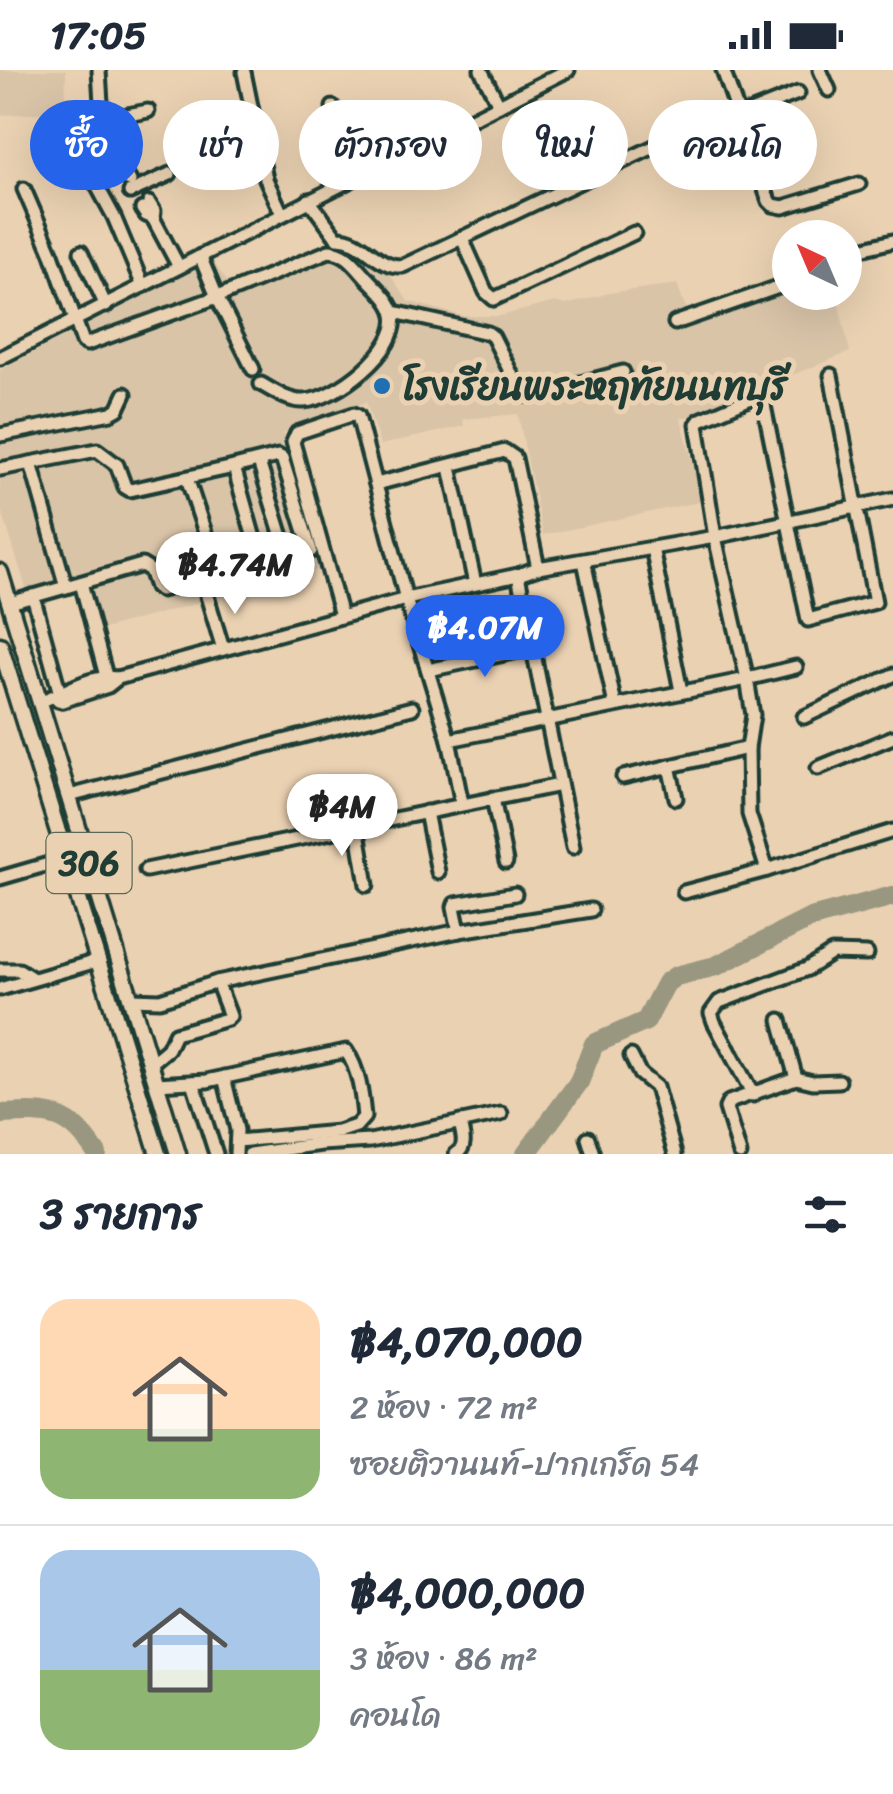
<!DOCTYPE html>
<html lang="th">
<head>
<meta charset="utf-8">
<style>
	body { margin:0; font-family:Sriracha,"Playpen Sans Thai",sans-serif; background:#f6f6f7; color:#1f2937; height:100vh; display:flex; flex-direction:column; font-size:38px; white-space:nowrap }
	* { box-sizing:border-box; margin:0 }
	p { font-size:32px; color:#747a83 }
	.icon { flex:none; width:55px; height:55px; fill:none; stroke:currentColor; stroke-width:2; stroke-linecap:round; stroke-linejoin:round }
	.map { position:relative; height:1084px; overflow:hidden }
	.details { display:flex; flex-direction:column; background:#fff; flex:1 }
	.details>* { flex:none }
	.banner { position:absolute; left:30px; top:30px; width:835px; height:90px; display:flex; gap:20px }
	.needle { width:65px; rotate:316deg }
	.tools { position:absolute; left:772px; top:150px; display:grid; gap:20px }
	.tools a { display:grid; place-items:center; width:90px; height:90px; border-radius:50%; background:#fff; box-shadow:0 10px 40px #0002; font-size:50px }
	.price { position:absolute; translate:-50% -85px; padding:0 22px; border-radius:35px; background:#fff; color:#222; font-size:32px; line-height:65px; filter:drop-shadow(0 2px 5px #0008) }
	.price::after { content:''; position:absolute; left:50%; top:60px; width:30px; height:22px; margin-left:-15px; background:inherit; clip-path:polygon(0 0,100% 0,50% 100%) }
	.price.on { background:#2563eb; color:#fff }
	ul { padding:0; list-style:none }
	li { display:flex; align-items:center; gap:30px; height:250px; padding:0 40px }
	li+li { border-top:2px solid #e0e1e3 }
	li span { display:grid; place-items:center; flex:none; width:280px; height:200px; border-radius:30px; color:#555 }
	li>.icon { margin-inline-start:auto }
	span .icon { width:120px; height:120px; fill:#fffc; stroke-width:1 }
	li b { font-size:42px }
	h2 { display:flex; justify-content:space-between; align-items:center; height:120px; padding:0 40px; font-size:42px }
	.pill { padding:0 35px; border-radius:45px; background:#fff; box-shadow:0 10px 40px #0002; font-size:35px; line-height:90px }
	.pill.on { background:#2563eb; color:#fff }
	.status { display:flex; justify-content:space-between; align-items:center; height:70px; padding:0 50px; background:#fff; direction:ltr }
	.status svg { height:28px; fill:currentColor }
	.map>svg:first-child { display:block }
	.built { fill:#d9c4a8 }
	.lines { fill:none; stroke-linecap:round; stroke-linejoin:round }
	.river { stroke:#999780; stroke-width:20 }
	.minor-casing { stroke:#1f3d34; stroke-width:19 }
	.major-casing { stroke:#1f3d34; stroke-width:21 }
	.minor { stroke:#ead1b2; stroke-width:11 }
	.major { stroke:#ead1b2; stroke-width:14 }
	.poi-dot { fill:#1f6fb2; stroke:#ead1b2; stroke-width:4 }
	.labels { text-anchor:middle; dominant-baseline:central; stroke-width:10; stroke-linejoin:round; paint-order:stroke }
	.shield { fill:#ead1b2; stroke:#5c695a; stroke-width:2.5 }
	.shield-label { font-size:35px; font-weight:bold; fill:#1f3d34 }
	.poi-label { font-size:38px; font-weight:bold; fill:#1f3d34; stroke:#ead1b2; text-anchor:start }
</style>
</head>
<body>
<div class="status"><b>17:05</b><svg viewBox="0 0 49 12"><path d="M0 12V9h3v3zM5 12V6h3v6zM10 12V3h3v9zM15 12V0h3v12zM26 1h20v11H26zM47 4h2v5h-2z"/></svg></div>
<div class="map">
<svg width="893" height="1084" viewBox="0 0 893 1084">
	<rect width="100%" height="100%" fill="#ead1b2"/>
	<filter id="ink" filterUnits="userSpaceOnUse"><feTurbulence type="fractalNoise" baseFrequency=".01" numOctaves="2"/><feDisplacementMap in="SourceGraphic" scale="20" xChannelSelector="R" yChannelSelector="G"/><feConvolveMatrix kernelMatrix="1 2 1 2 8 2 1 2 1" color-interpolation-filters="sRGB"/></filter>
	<g filter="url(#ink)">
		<g class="built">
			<path d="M 0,0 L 66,0 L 65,42 L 0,45 Z"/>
			<path d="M 348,170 L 391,206 L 408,231 L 463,246 L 500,246 L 555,232 L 566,235 L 609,223 L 677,214 L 690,249 L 790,216 L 790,222 L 836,223 L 850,282 L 681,349 L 703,431 L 543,465 L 518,344 L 463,349 L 464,356 L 380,375 L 366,332 L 284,363 L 322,499 L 100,560 L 90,520 L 31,534 L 0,435 L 0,300 L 212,190 L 232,219 Z"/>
		</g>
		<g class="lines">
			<g class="river">
				<path d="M 0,1044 C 49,1042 68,1039 97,1084"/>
				<path d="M 526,1084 L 579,1012 L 594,974 L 646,951 L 666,913 L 676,906 L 716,896 L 811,848 L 893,826"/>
			</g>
			<defs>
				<g id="minor">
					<path d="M 99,0 L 102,50 L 106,72 L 130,111"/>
					<path d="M 481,0 L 499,35"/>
					<path d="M 723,0 L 769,131 L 773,135 L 783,137 L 859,114"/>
					<path d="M 820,0 L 829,20"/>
					<path d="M 244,2 L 266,109 L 282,144"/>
					<path d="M 333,37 L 358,104"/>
					<path d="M 740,46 L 798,23"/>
					<path d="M 102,50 L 148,41"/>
					<path d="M 78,72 L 83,90 L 114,147 L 143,216"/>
					<path d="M 24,119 L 52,184 L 83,272 L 87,274 L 217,227 L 329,181 C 346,181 356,196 366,207 C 376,218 391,230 394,245 C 401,279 336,330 304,331 C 290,332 273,321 261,314"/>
					<path d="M 130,122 L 170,104"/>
					<path d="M 309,130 L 337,168 C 364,167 376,198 403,196 L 723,44"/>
					<path d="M 142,139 L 146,145 L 153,148 L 154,141 L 149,133"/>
					<path d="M 153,148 L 179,197"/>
					<path d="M 462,168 L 486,222 L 494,229 L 634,163"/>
					<path d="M 81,182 L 106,236"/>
					<path d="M 845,183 L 893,171"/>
					<path d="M 200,186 L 217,227 L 253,299"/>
					<path d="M 394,242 L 488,263 L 493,267 L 519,319 L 525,325 L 531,326 L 623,302"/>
					<path d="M 675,253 L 790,213"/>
					<path d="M 0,288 L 568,0"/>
					<path d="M 0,365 L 111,343 L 118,339 L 125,324"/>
					<path d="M 259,392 L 288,486"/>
					<path d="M 31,393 L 66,517"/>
					<path d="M 234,397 L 278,386 L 282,388 L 311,481 L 261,493"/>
					<path d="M 450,397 L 475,514"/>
					<path d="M 0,399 L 97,380 L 117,395 L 125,417 L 130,420 L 234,397 L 261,493 L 161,520 L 156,517 L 150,500 L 142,495 L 10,533"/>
					<path d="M 187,408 L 219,505"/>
					<path d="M 376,414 L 505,381 L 515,388 L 538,498"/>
					<path d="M 652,478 L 681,621"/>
					<path d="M 584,491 L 615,635"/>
					<path d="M 518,505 L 573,777"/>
					<path d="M 81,513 L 106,606"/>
					<path d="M 33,526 L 62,631"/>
					<path d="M 207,526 L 223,579"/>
					<path d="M 341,546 L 293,372 L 297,363 L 354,344 L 358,346 L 406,529 L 449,670 L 462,734"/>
					<path d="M 428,600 L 533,578"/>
					<path d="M 58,630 L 62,631 L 108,616 L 118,608"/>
					<path d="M 41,631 C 66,623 90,604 118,608 L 406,529 L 518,505 L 538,498 L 715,467 L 893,429"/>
					<path d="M 804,647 L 893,605"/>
					<path d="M 449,670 L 747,609 L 796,597"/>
					<path d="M 669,696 L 676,728"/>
					<path d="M 818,698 L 893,667"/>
					<path d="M 623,707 L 748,678"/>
					<path d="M 69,726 L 412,638"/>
					<path d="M 493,728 L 506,792"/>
					<path d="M 426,742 L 438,802"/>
					<path d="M 357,756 L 367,815"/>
					<path d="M 146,800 L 560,715"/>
					<path d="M 767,800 L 749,744 L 748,678 L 753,645 L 747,609 L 715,467 L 697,354 L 700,350 L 758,325 L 762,326 L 808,550 L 875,532 L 831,305"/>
					<path d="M 0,808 L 66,789"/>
					<path d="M 684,822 L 767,800 L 893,761"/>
					<path d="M 459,861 L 454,837 L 455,834 L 515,824"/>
					<path d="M 0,900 L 19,900 L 33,909"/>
					<path d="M 217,912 L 459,861 L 591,840"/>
					<path d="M 0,919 L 97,891"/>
					<path d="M 131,929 L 160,930 L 217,912 L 230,946 L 227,949 L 175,964 L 168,979 L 150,994"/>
					<path d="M 780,950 L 796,1008"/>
					<path d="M 631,986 L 640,1004 L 656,1017 L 675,1084"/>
					<path d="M 224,1007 L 237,1060 L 236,1084"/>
					<path d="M 193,1012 L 216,1084"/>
					<path d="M 157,1014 L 207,1011 L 346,981 C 359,999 362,1025 364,1047 L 356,1056 L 338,1062 L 237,1071"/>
					<path d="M 753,1025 L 714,952 L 711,943 L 719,932 L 807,899 L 832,883 L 867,884"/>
					<path d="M 588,1068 L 593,1084"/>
					<path d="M 250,1084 L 321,1074 L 370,1071 L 501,1044"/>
					<path d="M 456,1084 C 468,1077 462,1063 460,1052"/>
					<path d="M 740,1084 L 726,1038 L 729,1032 L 796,1008 L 813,1012 L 839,1011"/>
				</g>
				<g id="major">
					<path d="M 0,502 L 178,1084"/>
					<path d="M 0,575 L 158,1084"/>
				</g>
			</defs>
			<use href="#minor" class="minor-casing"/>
			<use href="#major" class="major-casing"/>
			<use href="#minor" class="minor"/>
			<use href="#major" class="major"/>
		</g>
	</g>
	<circle class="poi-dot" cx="382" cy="316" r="10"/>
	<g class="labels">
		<rect class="shield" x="46.5" y="763" width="85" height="60" rx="8"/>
		<g class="shield-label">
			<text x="89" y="793">306</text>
		</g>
		<g class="poi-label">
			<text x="402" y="316">โรงเรียนพระหฤทัยนนทบุรี</text>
		</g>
	</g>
</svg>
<div class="tools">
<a><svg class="needle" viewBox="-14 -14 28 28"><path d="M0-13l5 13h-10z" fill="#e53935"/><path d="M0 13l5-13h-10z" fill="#747a83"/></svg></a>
</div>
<b class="price" style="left:235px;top:547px">฿4.74M</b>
<b class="price on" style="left:485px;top:610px">฿4.07M</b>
<b class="price" style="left:342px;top:789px">฿4M</b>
<div class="banner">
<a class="pill on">ซื้อ</a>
<a class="pill">เช่า</a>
<a class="pill">ตัวกรอง</a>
<a class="pill">ใหม่</a>
<a class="pill">คอนโด</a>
</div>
</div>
<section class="details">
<h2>3 รายการ<svg class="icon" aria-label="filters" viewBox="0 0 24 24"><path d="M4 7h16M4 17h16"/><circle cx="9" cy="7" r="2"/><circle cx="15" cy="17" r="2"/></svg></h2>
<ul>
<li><span style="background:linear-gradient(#ffd9b3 65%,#8fb573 0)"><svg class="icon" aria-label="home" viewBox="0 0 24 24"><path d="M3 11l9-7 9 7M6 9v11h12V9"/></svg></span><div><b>฿4,070,000</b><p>2 ห้อง · 72 m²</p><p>ซอยติวานนท์-ปากเกร็ด 54</p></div></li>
<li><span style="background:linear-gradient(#a9c7e8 60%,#8fb573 0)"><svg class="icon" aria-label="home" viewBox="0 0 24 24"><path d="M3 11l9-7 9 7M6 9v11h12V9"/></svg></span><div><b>฿4,000,000</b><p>3 ห้อง · 86 m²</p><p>คอนโด</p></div></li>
</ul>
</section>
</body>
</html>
